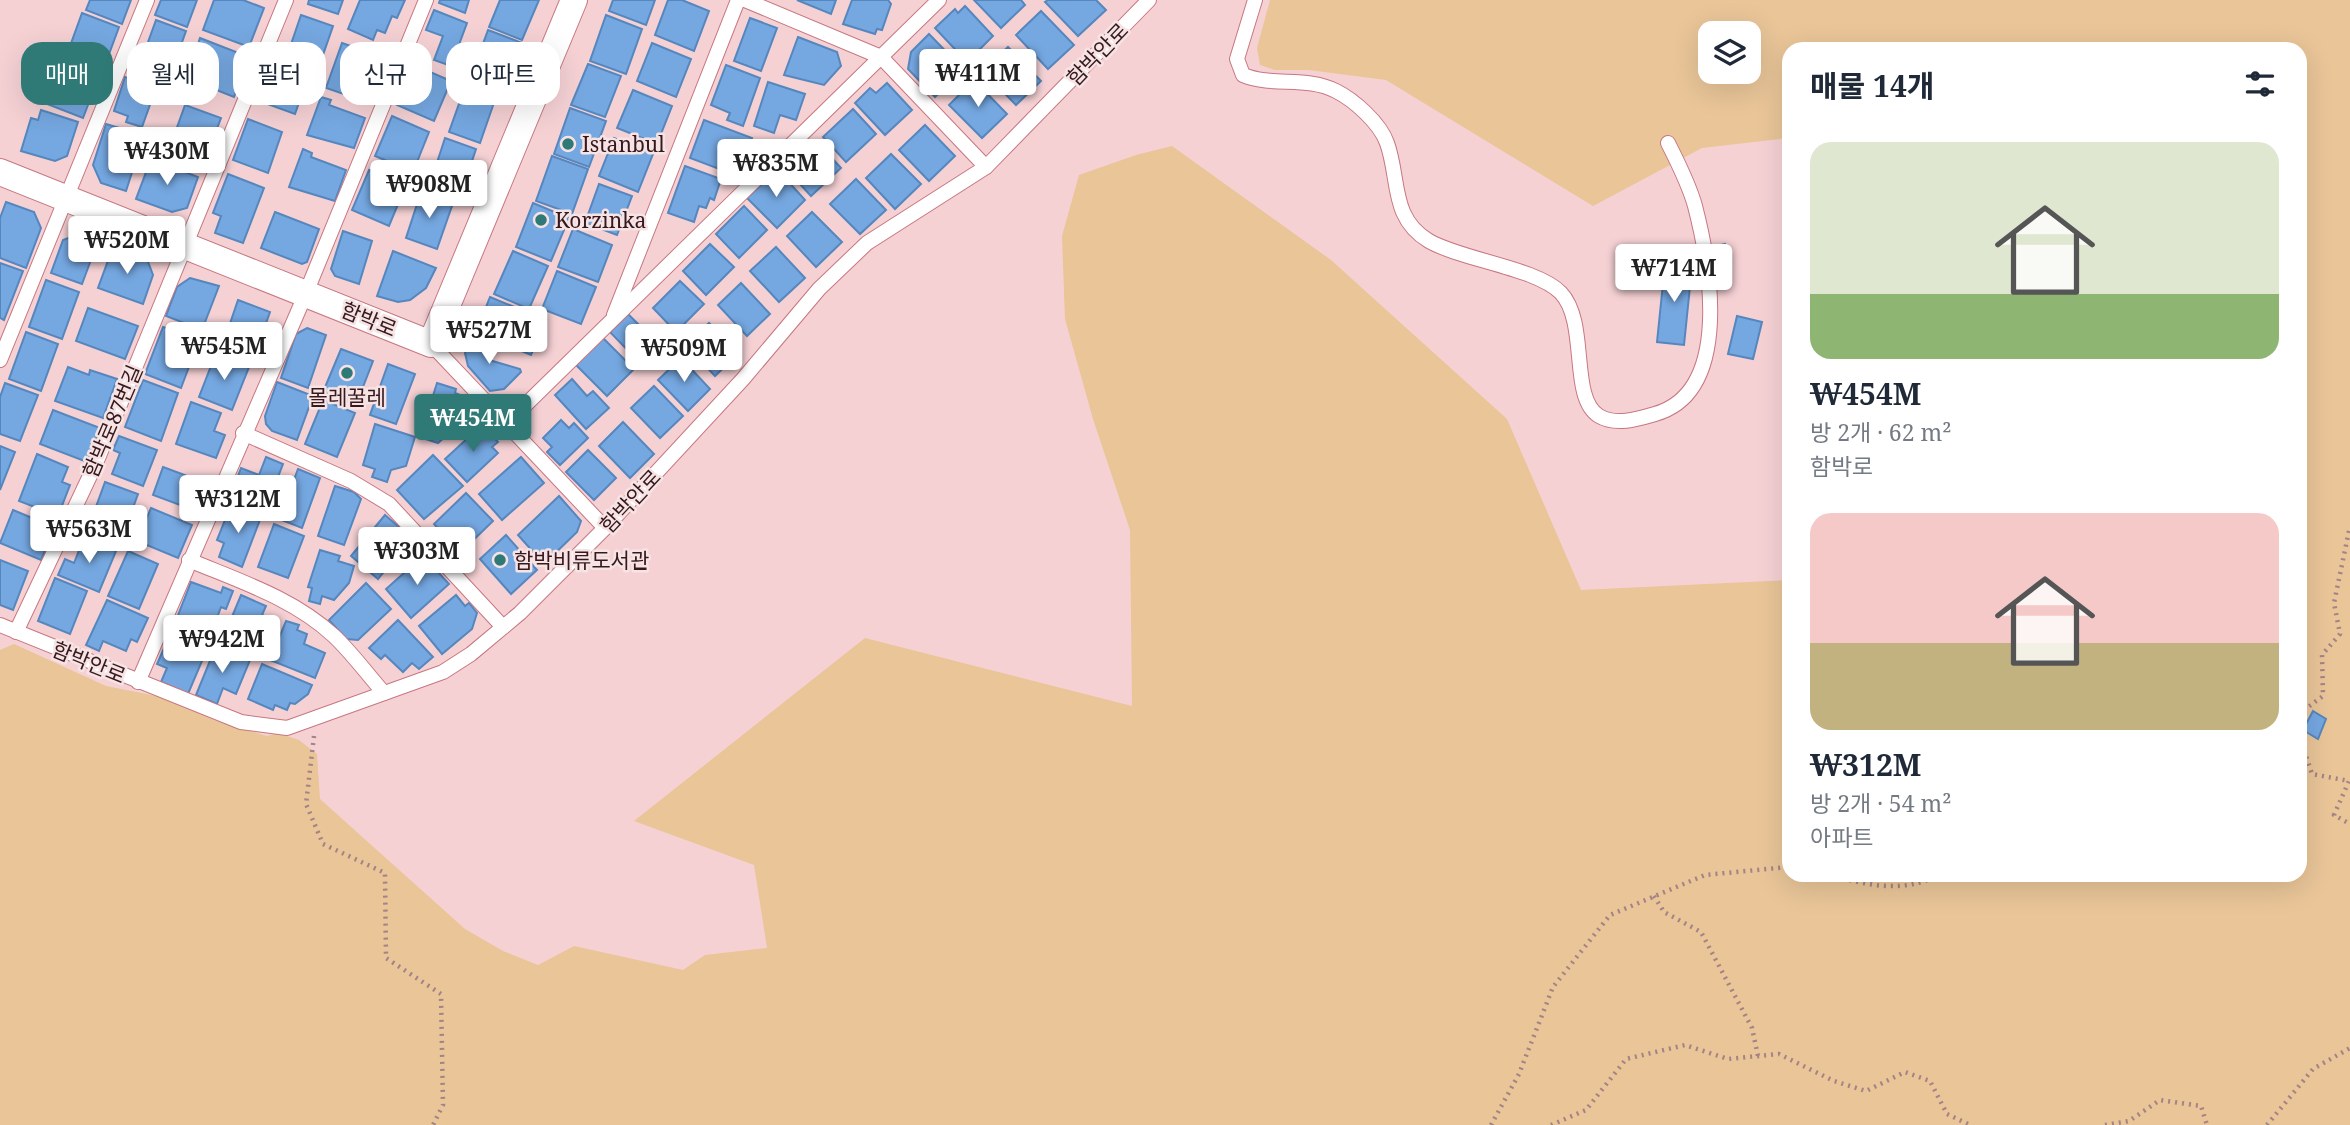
<!DOCTYPE html>
<html lang="ko">
<head>
<meta charset="utf-8">
<style>
	body { margin:0; font-family:"Noto Serif","Noto Sans KR",serif; background:#f6f6f7; color:#1f2937; height:100vh; display:flex; flex-direction:column; font-size:26px; white-space:nowrap }
	* { box-sizing:border-box; margin:0 }
	p { font-size:23px; color:#747a83 }
	.icon { flex:none; width:38px; height:38px; fill:none; stroke:currentColor; stroke-width:2; stroke-linecap:round; stroke-linejoin:round }
	.map { position:relative; flex:1; overflow:hidden }
	.details { position:absolute; left:1782px; top:42px; width:525px; height:840px; display:flex; flex-direction:column; background:#fff; border-radius:21px; box-shadow:0 7px 28px #0002 }
	.details>* { flex:none }
	.hud { position:absolute; left:21px; top:42px; width:665px; height:63px; display:flex; gap:14px }
	.controls { position:absolute; left:1698px; top:21px; display:grid; gap:14px }
	.controls a { display:grid; place-items:center; width:63px; height:63px; border-radius:14px; background:#fff; box-shadow:0 7px 28px #0002; font-size:35px }
	.price { position:absolute; translate:-50% -60px; padding:0 16px; border-radius:7px; background:#fff; color:#222; font-size:23px; line-height:46px; filter:drop-shadow(0 2px 4px #0008) }
	.price::after { content:''; position:absolute; left:50%; top:42px; width:21px; height:16px; margin-left:-10px; background:inherit; clip-path:polygon(0 0,100% 0,50% 100%) }
	.price.current { background:#2f7976; color:#fff }
	ul { padding:0; list-style:none }
	li { display:grid; align-content:center; gap:14px; height:371px; padding:0 28px }
	li span { display:grid; place-items:center; height:217px; border-radius:21px; color:#555 }
	li>.icon { margin-inline-start:auto }
	span .icon { width:126px; height:126px; fill:#fffc; stroke-width:1 }
	li b { font-size:30px }
	h2 { display:flex; justify-content:space-between; align-items:center; height:84px; padding:0 28px; font-size:30px }
	.tag { padding:0 24px; border-radius:21px; background:#fff; box-shadow:0 7px 28px #0002; font-size:24px; line-height:63px }
	.tag.current { background:#2f7976; color:#fff }
	.map>svg:first-child { display:block }
	.green { fill:#e9c598; fill-rule:evenodd }
	.building { fill:#75a7e0; stroke:#5587be; stroke-width:2 }
	.lines { fill:none; stroke-linecap:round; stroke-linejoin:round }
	.lane-casing { stroke:#c77781; stroke-width:16 }
	.street-casing { stroke:#c77781; stroke-width:28 }
	.path { stroke:#a48285; stroke-width:4.5; stroke-dasharray:2 5; stroke-linecap:butt }
	.lane { stroke:#fff; stroke-width:14 }
	.street { stroke:#fff; stroke-width:26 }
	.poi-dot { fill:#2f7976; stroke:#f6e4e5; stroke-width:2.5 }
	.labels { text-anchor:middle; dominant-baseline:central; stroke-width:5; stroke-linejoin:round; paint-order:stroke }
	.street-label { font-size:21px; fill:#37181c; stroke:#f6e4e5 }
	.poi-label { font-size:21px; fill:#37181c; stroke:#f6e4e5; text-anchor:start }
</style>
</head>
<body>
<div class="map">
<svg width="2350" height="1125" viewBox="0 0 2350 1125">
	<rect width="100%" height="100%" fill="#f5d1d4"/>
	<path class="green" d="M 1270,0 L 2350,0 L 2350,1125 L 0,1125 L 0,650 L 14,644 L 106,686 L 167,698 L 214,720 L 267,736 L 278,733 L 299,740 L 317,754 L 320,799 L 465,929 L 503,951 L 538,965 L 574,946 L 683,970 L 705,955 L 767,948 L 754,865 L 634,821 L 865,638 L 1132,706 L 1130,530 L 1093,419 L 1065,319 L 1062,236 L 1079,175 L 1136,155 L 1172,146 L 1331,260 L 1507,419 L 1581,590 L 1788,580 L 1788,875 L 2300,875 L 2300,49 L 1788,49 L 1788,138 L 1702,148 L 1593,206 L 1386,80 L 1309,70 L 1275,70 L 1260,65 L 1257,48 ZM 1710,33 L 1748,33 L 1748,72 L 1710,72 Z"/>
	<g class="building">
		<path d="M 90,0 L 131,0 L 122,24 L 86,10 Z"/>
		<path d="M 161,0 L 197,0 L 187,27 L 155,15 Z"/>
		<path d="M 214,0 L 243,0 L 264,8 L 249,47 L 203,30 Z"/>
		<path d="M 309,0 L 343,0 L 338,14 L 308,4 Z"/>
		<path d="M 360,0 L 405,0 L 397,18 L 392,16 L 385,33 L 377,30 L 373,40 L 348,29 Z"/>
		<path d="M 440,0 L 469,0 L 465,13 L 439,3 Z"/>
		<path d="M 500,0 L 539,0 L 522,40 L 489,27 Z"/>
		<path d="M 613,0 L 655,0 L 646,25 L 609,11 Z"/>
		<path d="M 668,0 L 682,0 L 709,11 L 694,51 L 655,35 Z"/>
		<path d="M 797,0 L 836,0 L 831,14 Z"/>
		<path d="M 852,0 L 888,0 L 891,4 L 882,30 L 877,29 L 875,34 L 843,24 Z"/>
		<path d="M 974,0 L 1021,0 L 1025,5 L 1001,28 Z"/>
		<path d="M 1048,0 L 1096,0 L 1106,10 L 1078,36 L 1045,2 Z"/>
		<path d="M 965,6 L 993,36 L 967,62 L 935,28 L 955,9 L 958,13 Z"/>
		<path d="M 434,10 L 467,23 L 451,66 L 434,60 L 443,36 L 426,30 Z"/>
		<path d="M 1041,11 L 1074,45 L 1048,69 L 1016,35 Z"/>
		<path d="M 82,13 L 119,27 L 102,73 L 65,60 Z"/>
		<path d="M 301,15 L 333,26 L 316,75 L 290,66 L 292,58 L 287,56 Z"/>
		<path d="M 606,15 L 642,29 L 626,74 L 590,61 Z"/>
		<path d="M 750,18 L 777,28 L 761,71 L 734,61 Z"/>
		<path d="M 156,20 L 186,31 L 168,81 L 138,70 Z"/>
		<path d="M 488,30 L 525,44 L 509,88 L 472,74 Z"/>
		<path d="M 929,34 L 963,69 L 935,97 L 908,69 L 911,52 Z"/>
		<path d="M 798,37 L 837,52 L 841,66 L 824,85 L 784,75 Z"/>
		<path d="M 200,38 L 249,57 L 234,97 L 186,78 Z"/>
		<path d="M 342,43 L 379,56 L 364,101 L 326,88 Z"/>
		<path d="M 652,43 L 691,59 L 676,97 L 637,81 Z"/>
		<path d="M 1008,47 L 1041,81 L 1016,105 L 983,71 Z"/>
		<path d="M 63,62 L 99,76 L 83,118 L 47,104 Z"/>
		<path d="M 588,64 L 621,76 L 605,117 L 571,105 Z"/>
		<path d="M 414,65 L 451,81 L 434,121 L 397,105 Z"/>
		<path d="M 726,65 L 760,78 L 743,126 L 727,120 L 730,113 L 711,105 Z"/>
		<path d="M 272,67 L 307,80 L 295,114 L 259,101 Z"/>
		<path d="M 125,77 L 156,88 L 142,127 L 126,122 L 128,116 L 114,111 Z"/>
		<path d="M 974,80 L 1007,114 L 982,138 L 949,105 Z"/>
		<path d="M 768,82 L 805,94 L 796,120 L 780,115 L 774,133 L 754,126 Z"/>
		<path d="M 887,83 L 912,110 L 885,135 L 855,103 L 870,88 L 876,93 Z"/>
		<path d="M 465,87 L 496,97 L 480,143 L 449,132 Z"/>
		<path d="M 633,90 L 672,106 L 657,144 L 617,128 Z"/>
		<path d="M 321,97 L 331,100 L 329,105 L 365,118 L 354,148 L 307,135 Z"/>
		<path d="M 185,105 L 221,118 L 205,160 L 170,147 Z"/>
		<path d="M 570,108 L 606,121 L 589,167 L 554,154 Z"/>
		<path d="M 853,109 L 876,134 L 846,162 L 823,137 Z"/>
		<path d="M 41,110 L 78,122 L 67,156 L 55,161 L 21,151 L 31,118 L 38,120 Z"/>
		<path d="M 392,116 L 429,132 L 413,172 L 375,156 Z"/>
		<path d="M 248,119 L 282,132 L 268,173 L 233,160 Z"/>
		<path d="M 704,120 L 752,138 L 738,176 L 690,158 Z"/>
		<path d="M 106,124 L 139,134 L 143,138 L 126,191 L 101,183 L 93,165 Z"/>
		<path d="M 925,125 L 955,156 L 929,181 L 899,150 Z"/>
		<path d="M 445,138 L 476,149 L 461,194 L 430,184 Z"/>
		<path d="M 614,138 L 653,154 L 638,192 L 599,176 Z"/>
		<path d="M 818,143 L 841,168 L 811,196 L 788,171 Z"/>
		<path d="M 303,149 L 312,153 L 311,157 L 346,170 L 335,201 L 289,187 Z"/>
		<path d="M 891,154 L 921,184 L 895,209 L 866,178 Z"/>
		<path d="M 552,156 L 588,169 L 572,214 L 536,201 Z"/>
		<path d="M 151,159 L 198,177 L 187,208 L 172,212 L 136,199 Z"/>
		<path d="M 685,166 L 721,179 L 714,200 L 710,198 L 706,208 L 699,206 L 694,222 L 668,213 Z"/>
		<path d="M 777,169 L 805,200 L 777,228 L 747,198 Z"/>
		<path d="M 369,170 L 406,185 L 389,226 L 352,210 Z"/>
		<path d="M 228,174 L 264,188 L 243,243 L 215,233 L 221,216 L 213,213 Z"/>
		<path d="M 856,179 L 886,210 L 860,234 L 830,204 Z"/>
		<path d="M 599,184 L 632,196 L 617,235 L 585,223 Z"/>
		<path d="M 421,192 L 453,203 L 437,249 L 406,238 Z"/>
		<path d="M 6,202 L 34,212 L 41,228 L 26,268 L 0,258 L 0,218 Z"/>
		<path d="M 533,203 L 569,218 L 551,261 L 516,247 Z"/>
		<path d="M 744,206 L 767,230 L 739,258 L 716,234 Z"/>
		<path d="M 275,212 L 319,229 L 307,262 L 302,264 L 261,248 Z"/>
		<path d="M 812,212 L 842,242 L 816,267 L 787,236 Z"/>
		<path d="M 573,229 L 612,245 L 598,282 L 558,267 Z"/>
		<path d="M 343,231 L 372,241 L 359,284 L 335,276 L 331,269 Z"/>
		<path d="M 79,234 L 98,241 L 82,284 L 51,273 L 63,240 Z"/>
		<path d="M 710,244 L 734,267 L 706,295 L 683,271 Z"/>
		<path d="M 1725,244 L 1731,277 L 1714,280 L 1708,248 Z"/>
		<path d="M 113,247 L 147,259 L 153,275 L 143,304 L 98,288 Z"/>
		<path d="M 776,247 L 805,278 L 779,302 L 750,271 Z"/>
		<path d="M 393,251 L 436,268 L 426,288 L 410,300 L 398,302 L 377,296 Z"/>
		<path d="M 513,251 L 548,266 L 529,309 L 494,294 Z"/>
		<path d="M 0,263 L 23,271 L 4,320 L 0,318 Z"/>
		<path d="M 1665,264 L 1692,267 L 1684,345 L 1657,342 Z"/>
		<path d="M 557,271 L 596,287 L 581,324 L 542,309 Z"/>
		<path d="M 190,278 L 219,286 L 202,330 L 166,316 L 177,287 Z"/>
		<path d="M 46,280 L 79,292 L 62,339 L 29,327 Z"/>
		<path d="M 680,281 L 704,304 L 676,332 L 653,308 Z"/>
		<path d="M 741,283 L 770,314 L 747,336 L 718,305 Z"/>
		<path d="M 490,297 L 546,320 L 531,355 L 476,332 Z"/>
		<path d="M 238,300 L 270,312 L 252,362 L 221,350 Z"/>
		<path d="M 88,308 L 138,326 L 125,359 L 76,341 Z"/>
		<path d="M 628,314 L 650,336 L 658,327 L 670,339 L 643,366 L 610,332 Z"/>
		<path d="M 1737,316 L 1762,322 L 1753,359 L 1728,354 Z"/>
		<path d="M 709,323 L 738,354 L 715,376 L 686,345 Z"/>
		<path d="M 163,327 L 199,340 L 181,388 L 145,374 Z"/>
		<path d="M 307,328 L 326,335 L 308,388 L 281,378 L 296,334 Z"/>
		<path d="M 26,332 L 58,344 L 41,391 L 9,379 Z"/>
		<path d="M 469,337 L 494,344 L 489,360 L 520,369 L 521,372 L 504,389 L 490,391 L 468,366 L 465,353 Z"/>
		<path d="M 603,338 L 634,369 L 607,396 L 576,365 Z"/>
		<path d="M 341,349 L 373,361 L 356,405 L 323,392 Z"/>
		<path d="M 216,353 L 249,367 L 232,410 L 199,397 Z"/>
		<path d="M 681,358 L 710,389 L 688,411 L 658,380 Z"/>
		<path d="M 388,364 L 415,374 L 396,424 L 370,415 Z"/>
		<path d="M 68,367 L 89,375 L 90,370 L 117,379 L 103,418 L 55,401 Z"/>
		<path d="M 572,379 L 587,396 L 593,391 L 609,408 L 586,429 L 555,395 Z"/>
		<path d="M 143,380 L 178,393 L 161,441 L 125,427 Z"/>
		<path d="M 277,382 L 313,396 L 297,440 L 272,431 L 266,424 L 265,416 Z"/>
		<path d="M 5,383 L 38,395 L 20,441 L 0,434 L 0,397 Z"/>
		<path d="M 437,383 L 456,389 L 455,393 L 463,396 L 462,400 L 472,404 L 468,416 L 438,443 L 420,437 Z"/>
		<path d="M 654,386 L 683,416 L 660,438 L 631,408 Z"/>
		<path d="M 323,400 L 355,413 L 337,457 L 305,444 Z"/>
		<path d="M 191,402 L 221,413 L 214,431 L 225,435 L 216,458 L 176,444 Z"/>
		<path d="M 53,410 L 100,428 L 87,462 L 40,444 Z"/>
		<path d="M 561,420 L 569,428 L 574,423 L 588,438 L 560,465 L 547,452 L 552,447 L 543,438 Z"/>
		<path d="M 623,422 L 654,454 L 630,478 L 599,446 Z"/>
		<path d="M 375,424 L 415,437 L 406,466 L 391,470 L 387,482 L 372,477 L 375,469 L 363,465 Z"/>
		<path d="M 482,425 L 498,442 L 492,447 L 498,453 L 467,482 L 445,459 Z"/>
		<path d="M 119,436 L 157,450 L 143,486 L 112,474 L 120,453 L 113,450 Z"/>
		<path d="M 0,446 L 15,452 L 0,490 Z"/>
		<path d="M 588,450 L 616,478 L 594,500 L 566,472 Z"/>
		<path d="M 37,454 L 68,467 L 62,482 L 70,485 L 58,516 L 19,501 Z"/>
		<path d="M 433,455 L 463,486 L 424,519 L 397,490 Z"/>
		<path d="M 266,457 L 283,464 L 264,513 L 229,500 L 241,468 L 259,475 Z"/>
		<path d="M 521,457 L 544,483 L 502,520 L 479,494 Z"/>
		<path d="M 163,467 L 209,484 L 199,512 L 153,495 Z"/>
		<path d="M 298,469 L 320,478 L 302,528 L 279,519 Z"/>
		<path d="M 105,482 L 138,494 L 120,543 L 76,527 L 82,511 L 93,515 Z"/>
		<path d="M 335,486 L 354,492 L 361,499 L 344,545 L 318,536 Z"/>
		<path d="M 466,493 L 493,521 L 460,553 L 434,524 Z"/>
		<path d="M 559,496 L 581,521 L 577,532 L 544,564 L 518,535 Z"/>
		<path d="M 231,505 L 261,517 L 242,567 L 219,557 L 224,543 L 217,540 Z"/>
		<path d="M 151,508 L 192,525 L 178,558 L 137,541 Z"/>
		<path d="M 13,510 L 54,527 L 41,560 L 0,543 Z"/>
		<path d="M 385,515 L 406,533 L 397,544 L 402,549 L 378,579 L 351,556 Z"/>
		<path d="M 274,524 L 304,536 L 288,578 L 258,567 Z"/>
		<path d="M 506,535 L 537,570 L 511,594 L 480,559 Z"/>
		<path d="M 84,538 L 116,551 L 99,592 L 58,575 L 65,559 L 74,563 Z"/>
		<path d="M 320,550 L 340,556 L 338,561 L 354,566 L 349,583 L 334,600 L 322,596 L 320,604 L 309,601 L 312,588 L 308,587 Z"/>
		<path d="M 128,551 L 158,564 L 139,609 L 108,596 Z"/>
		<path d="M 423,556 L 449,584 L 411,618 L 386,589 Z"/>
		<path d="M 0,560 L 28,571 L 13,610 L 0,605 Z"/>
		<path d="M 55,578 L 87,591 L 70,634 L 38,621 Z"/>
		<path d="M 191,582 L 221,593 L 223,587 L 233,591 L 226,609 L 221,607 L 210,637 L 175,623 Z"/>
		<path d="M 366,583 L 391,609 L 358,640 L 346,639 L 329,620 Z"/>
		<path d="M 241,595 L 266,606 L 262,615 L 267,617 L 251,656 L 221,643 Z"/>
		<path d="M 456,595 L 465,606 L 469,603 L 477,613 L 472,629 L 442,654 L 419,626 Z"/>
		<path d="M 107,600 L 148,618 L 137,642 L 131,639 L 126,651 L 103,641 L 99,651 L 86,645 Z"/>
		<path d="M 398,620 L 433,657 L 419,669 L 412,663 L 403,672 L 385,655 L 381,659 L 369,648 Z"/>
		<path d="M 286,621 L 299,625 L 297,630 L 307,634 L 304,644 L 325,653 L 315,678 L 270,660 Z"/>
		<path d="M 174,626 L 210,642 L 188,694 L 161,682 L 167,668 L 157,664 Z"/>
		<path d="M 216,646 L 250,660 L 236,694 L 223,688 L 217,704 L 196,695 Z"/>
		<path d="M 262,664 L 312,685 L 308,694 L 295,704 L 290,703 L 287,710 L 275,705 L 273,710 L 248,699 Z"/>
		<path d="M 2313,711 L 2326,719 L 2318,739 L 2303,730 Z"/>
	</g>
	<g class="lines">
		<defs>
			<g id="lane">
				<path d="M 745,0 L 881,57 L 986,167"/>
				<path d="M 1255,0 L 1237,59 L 1243,75 C 1272,87 1307,76 1336,91 C 1354,100 1380,123 1387,143 C 1400,179 1390,218 1429,241 C 1462,260 1537,268 1561,293 C 1589,323 1569,398 1599,416 C 1616,426 1638,419 1655,414 C 1733,392 1710,264 1695,206 C 1689,184 1678,163 1668,143"/>
				<path d="M 614,315 L 738,0"/>
				<path d="M 431,344 L 605,528"/>
				<path d="M 0,360 L 147,0"/>
				<path d="M 506,424 L 939,0"/>
				<path d="M 243,433 L 351,481 L 389,504 L 503,627"/>
				<path d="M 189,560 C 239,581 293,598 334,636 C 352,653 368,675 384,693"/>
				<path d="M 0,625 L 241,722 L 287,728 L 443,672 L 471,654 L 520,613 L 605,528 L 743,379 L 819,289 L 867,243 L 986,167 L 1149,0"/>
				<path d="M 16,632 L 96,463 L 286,0"/>
				<path d="M 138,682 L 306,293 L 426,0"/>
			</g>
			<path id="street" d="M 0,172 L 431,344 L 574,0"/>
		</defs>
		<use href="#lane" class="lane-casing"/>
		<use href="#street" class="street-casing"/>
		<g class="path">
			<path d="M 2300,724 L 2304,710 L 2323,696 L 2322,655 L 2340,634 L 2334,603 L 2350,526"/>
			<path d="M 314,736 L 306,804 L 323,844 L 385,873 L 386,958 L 441,994 L 443,1105 L 433,1125"/>
			<path d="M 2300,737 L 2312,774 L 2349,781 L 2334,815 L 2350,824"/>
			<path d="M 1829,875 C 1870,885 1899,894 1940,875"/>
			<path d="M 1654,896 L 1664,912 L 1701,932 L 1752,1028 L 1758,1056"/>
			<path d="M 1491,1125 L 1519,1074 L 1553,987 L 1610,915 L 1705,875 L 1788,867"/>
			<path d="M 1551,1125 L 1586,1110 L 1626,1059 L 1685,1045 L 1728,1059 L 1779,1054 L 1834,1081 L 1866,1091 L 1905,1072 L 1930,1081 L 1947,1114 L 1970,1125"/>
			<path d="M 2105,1125 L 2129,1121 L 2160,1100 L 2201,1106 L 2207,1125"/>
			<path d="M 2267,1125 L 2313,1069 L 2350,1048"/>
		</g>
		<use href="#lane" class="lane"/>
		<use href="#street" class="street"/>
	</g>
	<g class="poi-dot">
		<circle cx="568" cy="144" r="7"/>
		<circle cx="541" cy="220" r="7"/>
		<circle cx="347" cy="373" r="7"/>
		<circle cx="500" cy="560" r="7"/>
	</g>
	<g class="labels">
		<g class="street-label">
			<text transform="translate(1097 54) rotate(-46)">함박안로</text>
			<text transform="translate(369 319) rotate(22)">함박로</text>
			<text transform="translate(112 421) rotate(-67)">함박로87번길</text>
			<text transform="translate(630 501) rotate(-47)">함박안로</text>
			<text transform="translate(89 662) rotate(22)">함박안로</text>
		</g>
		<g class="poi-label">
			<text x="582" y="144">Istanbul</text>
			<text x="555" y="220">Korzinka</text>
			<text x="347" y="397" text-anchor="middle">몰레꿀레</text>
			<text x="514" y="560">함박비류도서관</text>
		</g>
	</g>
</svg>
<div class="controls">
<a><svg class="icon" aria-label="layers" viewBox="0 0 24 24"><path d="M12 4l9 5-9 5-9-5zM3 14l9 5 9-5"/></svg></a>
</div>
<b class="price" style="left:978px;top:109px">₩411M</b>
<b class="price" style="left:167px;top:187px">₩430M</b>
<b class="price" style="left:776px;top:199px">₩835M</b>
<b class="price" style="left:429px;top:220px">₩908M</b>
<b class="price" style="left:127px;top:276px">₩520M</b>
<b class="price" style="left:1674px;top:304px">₩714M</b>
<b class="price" style="left:489px;top:366px">₩527M</b>
<b class="price" style="left:224px;top:382px">₩545M</b>
<b class="price" style="left:684px;top:384px">₩509M</b>
<b class="price current" style="left:473px;top:454px">₩454M</b>
<b class="price" style="left:238px;top:535px">₩312M</b>
<b class="price" style="left:89px;top:565px">₩563M</b>
<b class="price" style="left:417px;top:587px">₩303M</b>
<b class="price" style="left:222px;top:675px">₩942M</b>
<div class="hud">
<a class="tag current">매매</a>
<a class="tag">월세</a>
<a class="tag">필터</a>
<a class="tag">신규</a>
<a class="tag">아파트</a>
</div>
<section class="details">
<h2>매물 14개<svg class="icon" aria-label="filters" viewBox="0 0 24 24"><path d="M4 7h16M4 17h16"/><circle cx="9" cy="7" r="2"/><circle cx="15" cy="17" r="2"/></svg></h2>
<ul>
<li><span style="background:linear-gradient(#dfe7d0 70%,#8fb573 0)"><svg class="icon" aria-label="home" viewBox="0 0 24 24"><path d="M3 11l9-7 9 7M6 9v11h12V9"/></svg></span><div><b>₩454M</b><p>방 2개 · 62 m²</p><p>함박로</p></div></li>
<li><span style="background:linear-gradient(#f6c9c9 60%,#c2b280 0)"><svg class="icon" aria-label="home" viewBox="0 0 24 24"><path d="M3 11l9-7 9 7M6 9v11h12V9"/></svg></span><div><b>₩312M</b><p>방 2개 · 54 m²</p><p>아파트</p></div></li>
</ul>
</section>
</div>
</body>
</html>
